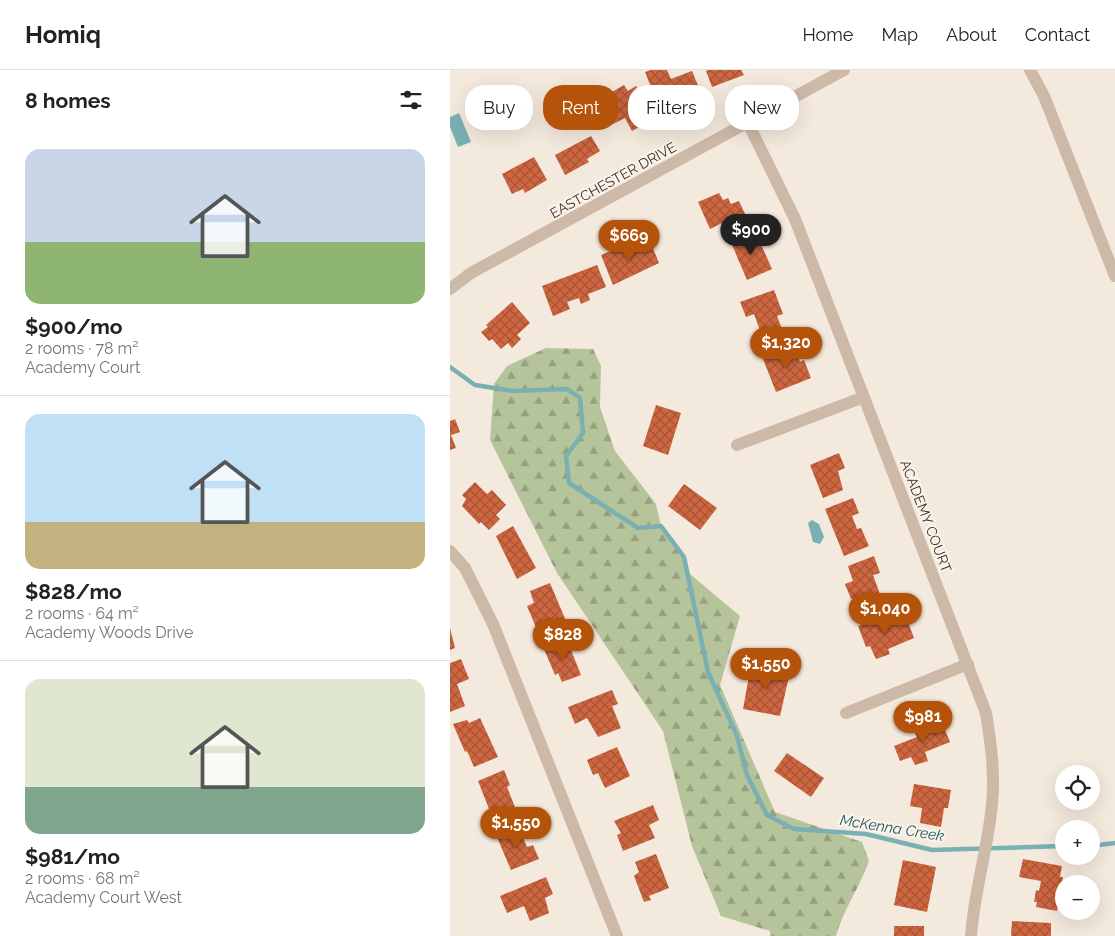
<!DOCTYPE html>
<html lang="en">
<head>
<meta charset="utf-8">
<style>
	body { margin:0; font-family:Raleway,sans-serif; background:#f2f2f2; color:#222; height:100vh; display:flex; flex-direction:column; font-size:19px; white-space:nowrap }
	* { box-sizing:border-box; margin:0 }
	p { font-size:16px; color:#767676 }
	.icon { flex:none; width:28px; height:28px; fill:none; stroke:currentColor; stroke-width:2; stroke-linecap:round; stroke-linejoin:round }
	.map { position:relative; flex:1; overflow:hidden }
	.panel { display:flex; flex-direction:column; background:#fff; width:450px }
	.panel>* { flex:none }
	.hud { position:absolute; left:15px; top:15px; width:475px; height:45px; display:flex; gap:10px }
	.controls { position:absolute; left:605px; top:695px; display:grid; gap:10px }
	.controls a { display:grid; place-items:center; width:45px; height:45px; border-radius:50%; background:#fff; box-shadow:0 5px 20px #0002; font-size:25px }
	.price { position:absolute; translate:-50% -42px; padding:0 11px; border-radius:18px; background:#b45309; color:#fff; font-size:16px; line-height:32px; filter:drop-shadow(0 1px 2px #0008) }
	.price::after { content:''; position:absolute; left:50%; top:30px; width:15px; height:11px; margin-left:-8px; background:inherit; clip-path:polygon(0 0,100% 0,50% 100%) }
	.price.current { background:#222; color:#fff }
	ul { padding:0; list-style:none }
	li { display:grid; align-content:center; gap:10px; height:265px; padding:0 25px }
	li+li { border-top:1px solid #e0e0e0 }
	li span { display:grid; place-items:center; height:155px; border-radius:15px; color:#555 }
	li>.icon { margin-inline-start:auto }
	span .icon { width:90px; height:90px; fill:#fffc; stroke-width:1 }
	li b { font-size:21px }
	h2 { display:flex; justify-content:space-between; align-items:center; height:60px; padding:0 25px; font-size:21px }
	.chip { padding:0 18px; border-radius:20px; background:#fff; box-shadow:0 5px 20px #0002; font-size:18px; line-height:45px }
	.chip.current { background:#b45309; color:#fff }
	header { display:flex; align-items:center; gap:30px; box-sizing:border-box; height:70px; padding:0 25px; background:#fff; border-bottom:1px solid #e0e0e0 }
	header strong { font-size:24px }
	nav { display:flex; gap:28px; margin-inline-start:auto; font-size:18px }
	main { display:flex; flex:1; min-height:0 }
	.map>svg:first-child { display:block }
	.forest { fill:url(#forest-firs) }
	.water { fill:#79b0b3 }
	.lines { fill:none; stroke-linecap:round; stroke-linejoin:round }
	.stream { stroke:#79b0b3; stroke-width:4.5 }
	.building { fill:url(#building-cross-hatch) }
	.street { stroke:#cdb9a7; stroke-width:12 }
	.labels { text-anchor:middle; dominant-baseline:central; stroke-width:4.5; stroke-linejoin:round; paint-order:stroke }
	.street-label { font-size:14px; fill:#392e28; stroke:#fbf3ea }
	.water-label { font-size:15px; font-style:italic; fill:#1a585e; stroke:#fbf3ea }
</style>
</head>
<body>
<header>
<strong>Homiq</strong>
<nav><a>Home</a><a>Map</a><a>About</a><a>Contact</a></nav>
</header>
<main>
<section class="panel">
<h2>8 homes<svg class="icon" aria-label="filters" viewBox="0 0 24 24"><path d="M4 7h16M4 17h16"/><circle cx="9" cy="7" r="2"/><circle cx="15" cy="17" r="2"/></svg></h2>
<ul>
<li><span style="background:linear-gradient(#c9d6e8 60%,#8fb573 0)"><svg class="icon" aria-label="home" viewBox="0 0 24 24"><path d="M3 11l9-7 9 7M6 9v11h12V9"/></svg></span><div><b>$900/mo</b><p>2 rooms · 78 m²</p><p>Academy Court</p></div></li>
<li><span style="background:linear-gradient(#bfe0f5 70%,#c2b280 0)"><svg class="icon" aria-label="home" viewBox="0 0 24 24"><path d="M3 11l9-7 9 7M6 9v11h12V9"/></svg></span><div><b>$828/mo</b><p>2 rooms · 64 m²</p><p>Academy Woods Drive</p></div></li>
<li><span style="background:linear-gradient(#dfe7d0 70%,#7fa58c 0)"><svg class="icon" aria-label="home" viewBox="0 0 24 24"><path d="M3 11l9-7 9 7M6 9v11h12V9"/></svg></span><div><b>$981/mo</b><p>2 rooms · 68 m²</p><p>Academy Court West</p></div></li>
</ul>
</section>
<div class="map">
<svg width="665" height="866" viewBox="0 0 665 866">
	<defs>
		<pattern id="forest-firs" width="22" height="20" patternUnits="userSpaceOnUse" patternTransform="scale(1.25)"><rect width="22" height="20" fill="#b6c49b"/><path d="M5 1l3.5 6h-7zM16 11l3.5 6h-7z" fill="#95a07e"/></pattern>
		<pattern id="building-cross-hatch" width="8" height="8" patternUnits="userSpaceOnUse" patternTransform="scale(1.25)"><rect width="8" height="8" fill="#ce6640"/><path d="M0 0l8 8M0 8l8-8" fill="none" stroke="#a85436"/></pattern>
	</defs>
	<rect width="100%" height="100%" fill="#f4e9dd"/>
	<path class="forest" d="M 96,278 L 143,279 L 151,296 L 150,337 L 165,381 L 206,434 L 211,456 L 234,487 L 240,504 L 290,546 L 270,615 L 325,742 L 412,772 L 419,791 C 410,817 393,840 386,866 L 320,866 L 320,861 L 271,846 L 242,776 L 213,661 L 107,503 L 40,370 L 44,314 L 57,296 Z"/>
	<g class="water">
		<path d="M 9,43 L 21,72 L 8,77 L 0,57 L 0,47 Z"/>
		<path d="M 362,450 L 369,454 L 374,467 L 370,474 L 363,472 L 358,453 Z"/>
	</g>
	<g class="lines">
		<g class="stream">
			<path d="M 0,297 L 25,315 L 63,321 L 117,319 L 130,328 L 133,363 L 116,386 L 119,413 L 188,458 L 211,456 L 234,487 L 258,602 L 287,666 L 297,705 L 317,745 L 344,759 L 416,764 L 482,780 L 614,776"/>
			<path d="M 641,776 L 665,773"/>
		</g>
	</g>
	<g class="building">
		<path d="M 201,0 L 217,0 L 221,9 L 242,1 L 252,25 L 211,42 L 195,2 Z"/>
		<path d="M 258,0 L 291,0 L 294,5 L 262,17 L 256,1 Z"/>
		<path d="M 174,15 L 178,21 L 186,16 L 197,35 L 191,38 L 199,52 L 182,61 L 175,48 L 155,58 L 146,41 L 165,30 L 160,23 Z"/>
		<path d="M 141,66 L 150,81 L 137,89 L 139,92 L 115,105 L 105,85 Z"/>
		<path d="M 84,87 L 97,110 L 75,123 L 73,119 L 62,124 L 52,104 Z"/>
		<path d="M 269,123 L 273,130 L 278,128 L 281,134 L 289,131 L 296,146 L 281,153 L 280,149 L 260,159 L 248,132 Z"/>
		<path d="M 298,162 L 304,174 L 310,172 L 322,199 L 297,210 L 280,170 Z"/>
		<path d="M 200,171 L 209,193 L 163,215 L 151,185 L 173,176 L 175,181 Z"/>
		<path d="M 147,195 L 156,217 L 138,224 L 140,230 L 131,234 L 129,228 L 117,232 L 120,239 L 103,246 L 92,216 Z"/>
		<path d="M 324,220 L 333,244 L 327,246 L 332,259 L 312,266 L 304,244 L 296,247 L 290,232 Z"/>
		<path d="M 62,232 L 80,253 L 67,265 L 71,269 L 62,278 L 58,273 L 51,279 L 42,269 L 39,271 L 31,262 L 38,257 L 36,255 Z"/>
		<path d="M 344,277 L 350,292 L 354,290 L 361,308 L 326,322 L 313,289 Z"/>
		<path d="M 206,335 L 231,343 L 218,385 L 193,376 Z"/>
		<path d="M 5,349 L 10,362 L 1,365 L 6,378 L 0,380 L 0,351 Z"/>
		<path d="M 389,383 L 395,398 L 388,401 L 393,420 L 373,428 L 360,395 Z"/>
		<path d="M 25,412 L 37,424 L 42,420 L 56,435 L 46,445 L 50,449 L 39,460 L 31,452 L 29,454 L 12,436 L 16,429 L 12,425 Z"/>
		<path d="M 234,414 L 267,438 L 250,460 L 218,436 Z"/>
		<path d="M 403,428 L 409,443 L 402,446 L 407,459 L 411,458 L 419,476 L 394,486 L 375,439 Z"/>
		<path d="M 63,456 L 86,498 L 67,509 L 46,466 Z"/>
		<path d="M 424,486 L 430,503 L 423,505 L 432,530 L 412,538 L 408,526 L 401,529 L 395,514 L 403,511 L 398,496 Z"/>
		<path d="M 100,513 L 116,551 L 88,562 L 77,536 L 84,533 L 80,521 Z"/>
		<path d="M 432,546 L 436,555 L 456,547 L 464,568 L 438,579 L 440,584 L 426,589 L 420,576 L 416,577 L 408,556 Z"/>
		<path d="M 0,558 L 5,578 L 0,580 Z"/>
		<path d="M 117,570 L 131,605 L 112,612 L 108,603 L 105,605 L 94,579 Z"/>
		<path d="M 11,589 L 19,609 L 7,614 L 15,636 L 0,642 L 0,593 Z"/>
		<path d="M 301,595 L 340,602 L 330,646 L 293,639 Z"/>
		<path d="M 162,620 L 168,634 L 162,636 L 171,658 L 148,667 L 137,648 L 125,654 L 118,637 Z"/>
		<path d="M 30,648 L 48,687 L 24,697 L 17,681 L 15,682 L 3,654 L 17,650 L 19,653 Z"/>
		<path d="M 491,650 L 500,672 L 475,682 L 478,691 L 465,695 L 461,687 L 450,691 L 444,676 L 467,667 L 464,661 Z"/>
		<path d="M 167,677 L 180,706 L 155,718 L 148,703 L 143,705 L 137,690 Z"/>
		<path d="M 337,683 L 374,708 L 361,727 L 324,701 Z"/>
		<path d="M 54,700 L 60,715 L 57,717 L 66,740 L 43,749 L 28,711 Z"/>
		<path d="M 464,714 L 501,720 L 498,738 L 494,738 L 491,757 L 470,753 L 472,738 L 460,736 Z"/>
		<path d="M 203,735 L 209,750 L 199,755 L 205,768 L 173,781 L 167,765 L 171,763 L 164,751 Z"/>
		<path d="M 68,756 L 77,777 L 83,775 L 89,789 L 61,800 L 46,765 Z"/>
		<path d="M 206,784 L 219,818 L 199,826 L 201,830 L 194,832 L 184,806 L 189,802 L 185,792 Z"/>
		<path d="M 573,789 L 612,796 L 610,807 L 613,807 L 607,841 L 586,837 L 587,832 L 584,832 L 586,820 L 589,821 L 591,811 L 569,807 Z"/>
		<path d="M 453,790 L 486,797 L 477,842 L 444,835 Z"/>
		<path d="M 96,807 L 103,824 L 95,828 L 99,843 L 80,851 L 74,836 L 57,843 L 50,826 Z"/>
		<path d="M 562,851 L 601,853 L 601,866 L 561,866 Z"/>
		<rect x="444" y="856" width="30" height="10"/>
	</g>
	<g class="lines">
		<g class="street">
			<path d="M 580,0 L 594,26 L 665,206"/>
			<path d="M 298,53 L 345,149 L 536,643 C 541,674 545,703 542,734 C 538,779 524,821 521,866"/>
			<path d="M 0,219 L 21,203 L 394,0"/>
			<path d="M 287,375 L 414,327"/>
			<path d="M 0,481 L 15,498 L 43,554 L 167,866"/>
			<path d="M 396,643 L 518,594"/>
		</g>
	</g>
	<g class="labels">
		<g class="street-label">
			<text transform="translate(163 110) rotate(-29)">EASTCHESTER DRIVE</text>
			<text transform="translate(476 446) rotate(69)">ACADEMY COURT</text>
		</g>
		<g class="water-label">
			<text transform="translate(442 758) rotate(9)">McKenna Creek</text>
		</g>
	</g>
</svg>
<div class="controls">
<a><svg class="icon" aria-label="locate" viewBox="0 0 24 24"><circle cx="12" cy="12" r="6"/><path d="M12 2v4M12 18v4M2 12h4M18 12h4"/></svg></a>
<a>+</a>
<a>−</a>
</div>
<b class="price current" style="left:301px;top:186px">$900</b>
<b class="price" style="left:179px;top:192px">$669</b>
<b class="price" style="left:336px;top:299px">$1,320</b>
<b class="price" style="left:435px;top:565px">$1,040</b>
<b class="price" style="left:113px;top:591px">$828</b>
<b class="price" style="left:316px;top:620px">$1,550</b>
<b class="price" style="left:473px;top:673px">$981</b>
<b class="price" style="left:66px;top:779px">$1,550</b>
<div class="hud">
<a class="chip">Buy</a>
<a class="chip current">Rent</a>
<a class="chip">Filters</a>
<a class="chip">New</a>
</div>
</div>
</main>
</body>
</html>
